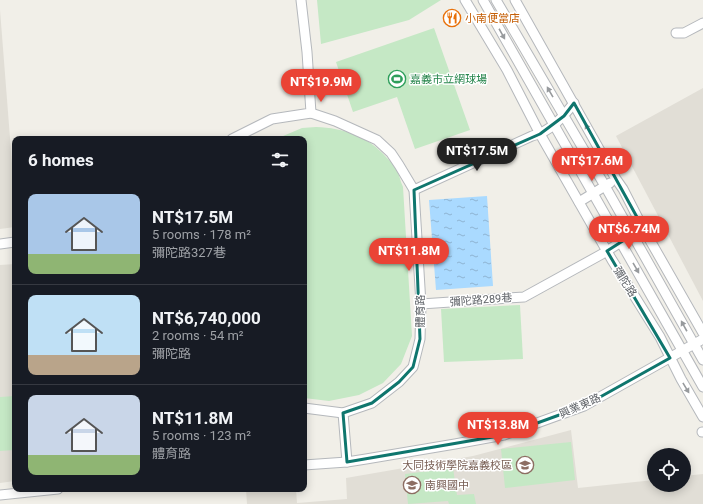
<!DOCTYPE html>
<html lang="en">
<head>
<meta charset="utf-8">
<style>
	body { margin:0; font-family:Roboto,"Noto Sans TC",sans-serif; background:#20242c; color:#f1f3f6; height:100vh; display:flex; flex-direction:column; font-size:15px; white-space:nowrap }
	* { box-sizing:border-box; margin:0 }
	p { font-size:13px; color:#9ea1a6 }
	.icon { flex:none; width:22px; height:22px; fill:none; stroke:currentColor; stroke-width:2; stroke-linecap:round; stroke-linejoin:round }
	.map { position:relative; flex:1; overflow:hidden }
	.panel { position:absolute; left:12px; top:136px; width:295px; height:356px; display:flex; flex-direction:column; background:#171b24; border-radius:8px; box-shadow:0 2px 10px #0003 }
	.panel>* { flex:none }
	.buttons { position:absolute; left:647px; top:448px; display:grid; gap:8px }
	.buttons a { display:grid; place-items:center; width:44px; height:44px; border-radius:50%; background:#171b24; box-shadow:0 2px 10px #0003; font-size:20px }
	.price { position:absolute; translate:-50% -34px; padding:0 9px; border-radius:14px; background:#ea4335; color:#fff; font-size:13px; line-height:26px; filter:drop-shadow(0 1px 2px #0008) }
	.price::after { content:''; position:absolute; left:50%; top:24px; width:12px; height:9px; margin-left:-6px; background:inherit; clip-path:polygon(0 0,100% 0,50% 100%) }
	.price.on { background:#222; color:#fff }
	ul { padding:0; list-style:none }
	li { display:flex; align-items:center; gap:12px; height:100px; padding:0 16px }
	li+li { border-top:1px solid #363941 }
	li span { display:grid; place-items:center; flex:none; width:112px; height:80px; border-radius:8px; color:#555 }
	li>.icon { margin-inline-start:auto }
	span .icon { width:48px; height:48px; fill:#fffc; stroke-width:1 }
	li b { font-size:17px }
	h2 { display:flex; justify-content:space-between; align-items:center; height:48px; padding:0 16px; font-size:17px }
	.map>svg:first-child { display:block }
	.education { fill:#e1ded6 }
	.green { fill:#c5e8c5 }
	.water { fill:url(#water-ripples) }
	.lines { fill:none; stroke-linecap:round; stroke-linejoin:round }
	.minor-casing { stroke:#b5b8bc; stroke-width:11 }
	.minor { stroke:#fff; stroke-width:9 }
	.oneway { fill:#979a9d }
	.marked { fill:none; stroke:#0f766e; stroke-width:3; stroke-linejoin:round }
	.labels { text-anchor:middle; dominant-baseline:central; stroke-width:3; stroke-linejoin:round; paint-order:stroke }
	.food-label { font-size:11px; fill:#c56008; stroke:#fff; text-anchor:start }
	.leisure-label { font-size:11px; fill:#27864d; stroke:#fff; text-anchor:start }
	.street-label { font-size:11px; fill:#5f6368; stroke:#fff }
	.education-label { font-size:11px; fill:#785e54; stroke:#fff; text-anchor:end }
</style>
</head>
<body>
<div class="map">
<svg width="703" height="504" viewBox="0 0 703 504">
	<defs>
		<pattern id="water-ripples" width="26" height="14" patternUnits="userSpaceOnUse"><rect width="26" height="14" fill="#aadaff"/><path d="M2 4q2-2 4 0t4 0M15 11q2-2 4 0t4 0" fill="none" stroke="#8eb4d2"/></pattern>
	</defs>
	<rect width="100%" height="100%" fill="#f1efe8"/>
	<g class="education">
		<path d="M 0,10 L 15,202 L 15,227 L 0,229 Z"/>
		<path d="M 703,88 L 703,301 L 616,136 Z"/>
		<path d="M 15,264 L 15,481 L 0,483 L 0,265 Z"/>
		<path d="M 571,430 L 578,488 L 654,480 L 654,485 L 684,485 L 684,476 L 703,474 L 703,504 L 247,504 L 246,489 L 296,489 L 297,503 L 347,499 L 346,478 L 473,456 Z"/>
	</g>
	<g class="green">
		<path d="M 317,0 L 441,0 L 409,20 L 321,44 Z"/>
		<path d="M 434,28 L 470,130 L 415,149 L 397,97 L 353,112 L 336,62 Z"/>
		<path d="M 316,127 C 344,128 368,136 387,158 C 390,161 394,164 396,167 C 399,173 400,181 403,187 L 412,336 L 401,364 L 383,383 L 359,395 L 329,401 L 304,398 L 304,139 L 276,139 L 302,128 Z"/>
		<path d="M 520,305 L 523,359 L 444,362 L 441,309 Z"/>
		<path d="M 15,396 L 15,450 L 0,451 L 0,397 Z"/>
		<path d="M 571,442 L 575,480 L 505,488 L 501,449 Z"/>
		<path d="M 453,468 L 457,495 L 474,494 L 476,504 L 449,504 L 448,501 L 408,504 L 405,474 Z"/>
	</g>
	<path class="water" d="M 487,196 L 493,286 L 436,290 L 429,200 Z"/>
	<g class="lines">
		<defs>
			<g id="minor">
				<path d="M 465,0 L 507,70 L 540,134 L 612,260 L 660,337 L 681,379 L 703,417"/>
				<path d="M 483,0 L 703,387"/>
				<path d="M 496,0 L 605,186 L 703,360"/>
				<path d="M 515,0 L 616,179 L 623,189 L 643,228 L 703,333"/>
				<path d="M 676,33 L 684,33 L 703,23"/>
				<path d="M 232,139 L 272,119 L 311,113 L 307,52 L 301,0"/>
				<path d="M 414,190 L 532,136 C 550,132 563,117 574,103"/>
				<path d="M 579,202 L 610,183"/>
				<path d="M 0,244 L 15,242"/>
				<path d="M 421,304 L 524,297 L 602,254 L 643,228"/>
				<path d="M 304,408 L 343,413 L 372,403 L 399,382 L 413,367 L 420,339 L 421,304 L 414,190 L 399,165 L 391,153 L 377,140 L 335,121 L 311,113"/>
				<path d="M 343,413 L 347,462"/>
				<path d="M 702,432 L 703,432"/>
				<path d="M 304,465 L 347,462 L 366,459 L 455,444 L 504,435 L 584,406 L 703,339"/>
				<path d="M 0,495 L 58,489"/>
			</g>
		</defs>
		<use href="#minor" class="minor-casing"/>
		<use href="#minor" class="minor"/>
	</g>
	<defs><path id="oneway-solid" d="M-6-.8H1V-3.2L6.5 0L1 3.2V.8H-6Z"/></defs>
	<g class="oneway">
		<use href="#oneway-solid" transform="translate(502 34) rotate(61)"/>
		<use href="#oneway-solid" transform="translate(550 92) rotate(-120)"/>
		<use href="#oneway-solid" transform="translate(588 129) rotate(-119)"/>
		<use href="#oneway-solid" transform="translate(636 268) rotate(60)"/>
		<use href="#oneway-solid" transform="translate(684 326) rotate(-119)"/>
		<use href="#oneway-solid" transform="translate(686 388) rotate(59)"/>
	</g>
	<path class="marked" d="M 574,103 L 643,228 L 607,251 L 670,358 L 584,406 L 504,435 L 347,462 L 343,413 L 372,403 L 399,382 L 413,367 L 420,339 L 414,190 L 540,134 L 564,116 Z"/>
	<defs>
		<symbol id="restaurant-ring" viewBox="-11 -11 22 22"><circle r="9.5" fill="#fff" stroke="#e8710a" stroke-width="1.5"/><path d="M-5-6h1v4h1v-4h1v4h1v-4h1v5L-1.5 .5V6h-2V.5L-5-1ZM5-6V6H3V1.5H1.5Q1.5-4 5-6Z" fill="#e8710a"/></symbol>
		<symbol id="stadium-ring" viewBox="-11 -11 22 22"><circle r="9.5" fill="#fff" stroke="#2e9e5b" stroke-width="1.5"/><path d="M0-5a6.5 5 0 1 0 0 10a6.5 5 0 1 0 0-10ZM-3.5-1.8h7v3.6h-7Z" fill="#2e9e5b"/></symbol>
		<symbol id="university-ring" viewBox="-11 -11 22 22"><circle r="9.5" fill="#fff" stroke="#8d6e63" stroke-width="1.5"/><path d="M0-5L7-2L0 1L-7-2ZM-4 1L0 2.5L4 1V4Q0 6-4 4Z" fill="#8d6e63"/></symbol>
		<symbol id="school-ring" viewBox="-11 -11 22 22"><circle r="9.5" fill="#fff" stroke="#8d6e63" stroke-width="1.5"/><path d="M0-5L7-2L0 1L-7-2ZM-4 1L0 2.5L4 1V4Q0 6-4 4Z" fill="#8d6e63"/></symbol>
	</defs>
	<g fill-rule="evenodd">
		<use href="#restaurant-ring" x="442" y="8" width="20" height="20"/>
		<use href="#stadium-ring" x="387" y="69" width="20" height="20"/>
		<use href="#university-ring" x="515" y="455" width="20" height="20"/>
		<use href="#school-ring" x="402" y="475" width="20" height="20"/>
	</g>
	<g class="labels">
		<g class="food-label">
			<text x="465" y="18">小南便當店</text>
		</g>
		<g class="leisure-label">
			<text x="410" y="79">嘉義市立網球場</text>
		</g>
		<g class="street-label">
			<text transform="translate(625 282) rotate(58)">彌陀路</text>
			<text transform="translate(481 300) rotate(-4)">彌陀路289巷</text>
			<text transform="translate(420 311) rotate(-90)">體育路</text>
			<text transform="translate(580 406) rotate(-24)">興業東路</text>
		</g>
		<g class="education-label">
			<text x="512" y="465">大同技術學院嘉義校區</text>
			<text x="425" y="485" text-anchor="start">南興國中</text>
		</g>
	</g>
</svg>
<div class="buttons">
<a><svg class="icon" aria-label="locate" viewBox="0 0 24 24"><circle cx="12" cy="12" r="6"/><path d="M12 2v4M12 18v4M2 12h4M18 12h4"/></svg></a>
</div>
<b class="price" style="left:321px;top:103px">NT$19.9M</b>
<b class="price on" style="left:477px;top:172px">NT$17.5M</b>
<b class="price" style="left:592px;top:182px">NT$17.6M</b>
<b class="price" style="left:629px;top:250px">NT$6.74M</b>
<b class="price" style="left:409px;top:272px">NT$11.8M</b>
<b class="price" style="left:498px;top:446px">NT$13.8M</b>
<section class="panel">
<h2>6 homes<svg class="icon" aria-label="filters" viewBox="0 0 24 24"><path d="M4 7h16M4 17h16"/><circle cx="9" cy="7" r="2"/><circle cx="15" cy="17" r="2"/></svg></h2>
<ul>
<li><span style="background:linear-gradient(#a9c7e8 75%,#8fb573 0)"><svg class="icon" aria-label="home" viewBox="0 0 24 24"><path d="M3 11l9-7 9 7M6 9v11h12V9"/></svg></span><div><b>NT$17.5M</b><p>5 rooms · 178 m²</p><p>彌陀路327巷</p></div></li>
<li><span style="background:linear-gradient(#bfe0f5 75%,#b9a48a 0)"><svg class="icon" aria-label="home" viewBox="0 0 24 24"><path d="M3 11l9-7 9 7M6 9v11h12V9"/></svg></span><div><b>NT$6,740,000</b><p>2 rooms · 54 m²</p><p>彌陀路</p></div></li>
<li><span style="background:linear-gradient(#c9d6e8 75%,#8fb573 0)"><svg class="icon" aria-label="home" viewBox="0 0 24 24"><path d="M3 11l9-7 9 7M6 9v11h12V9"/></svg></span><div><b>NT$11.8M</b><p>5 rooms · 123 m²</p><p>體育路</p></div></li>
</ul>
</section>
</div>
</body>
</html>
